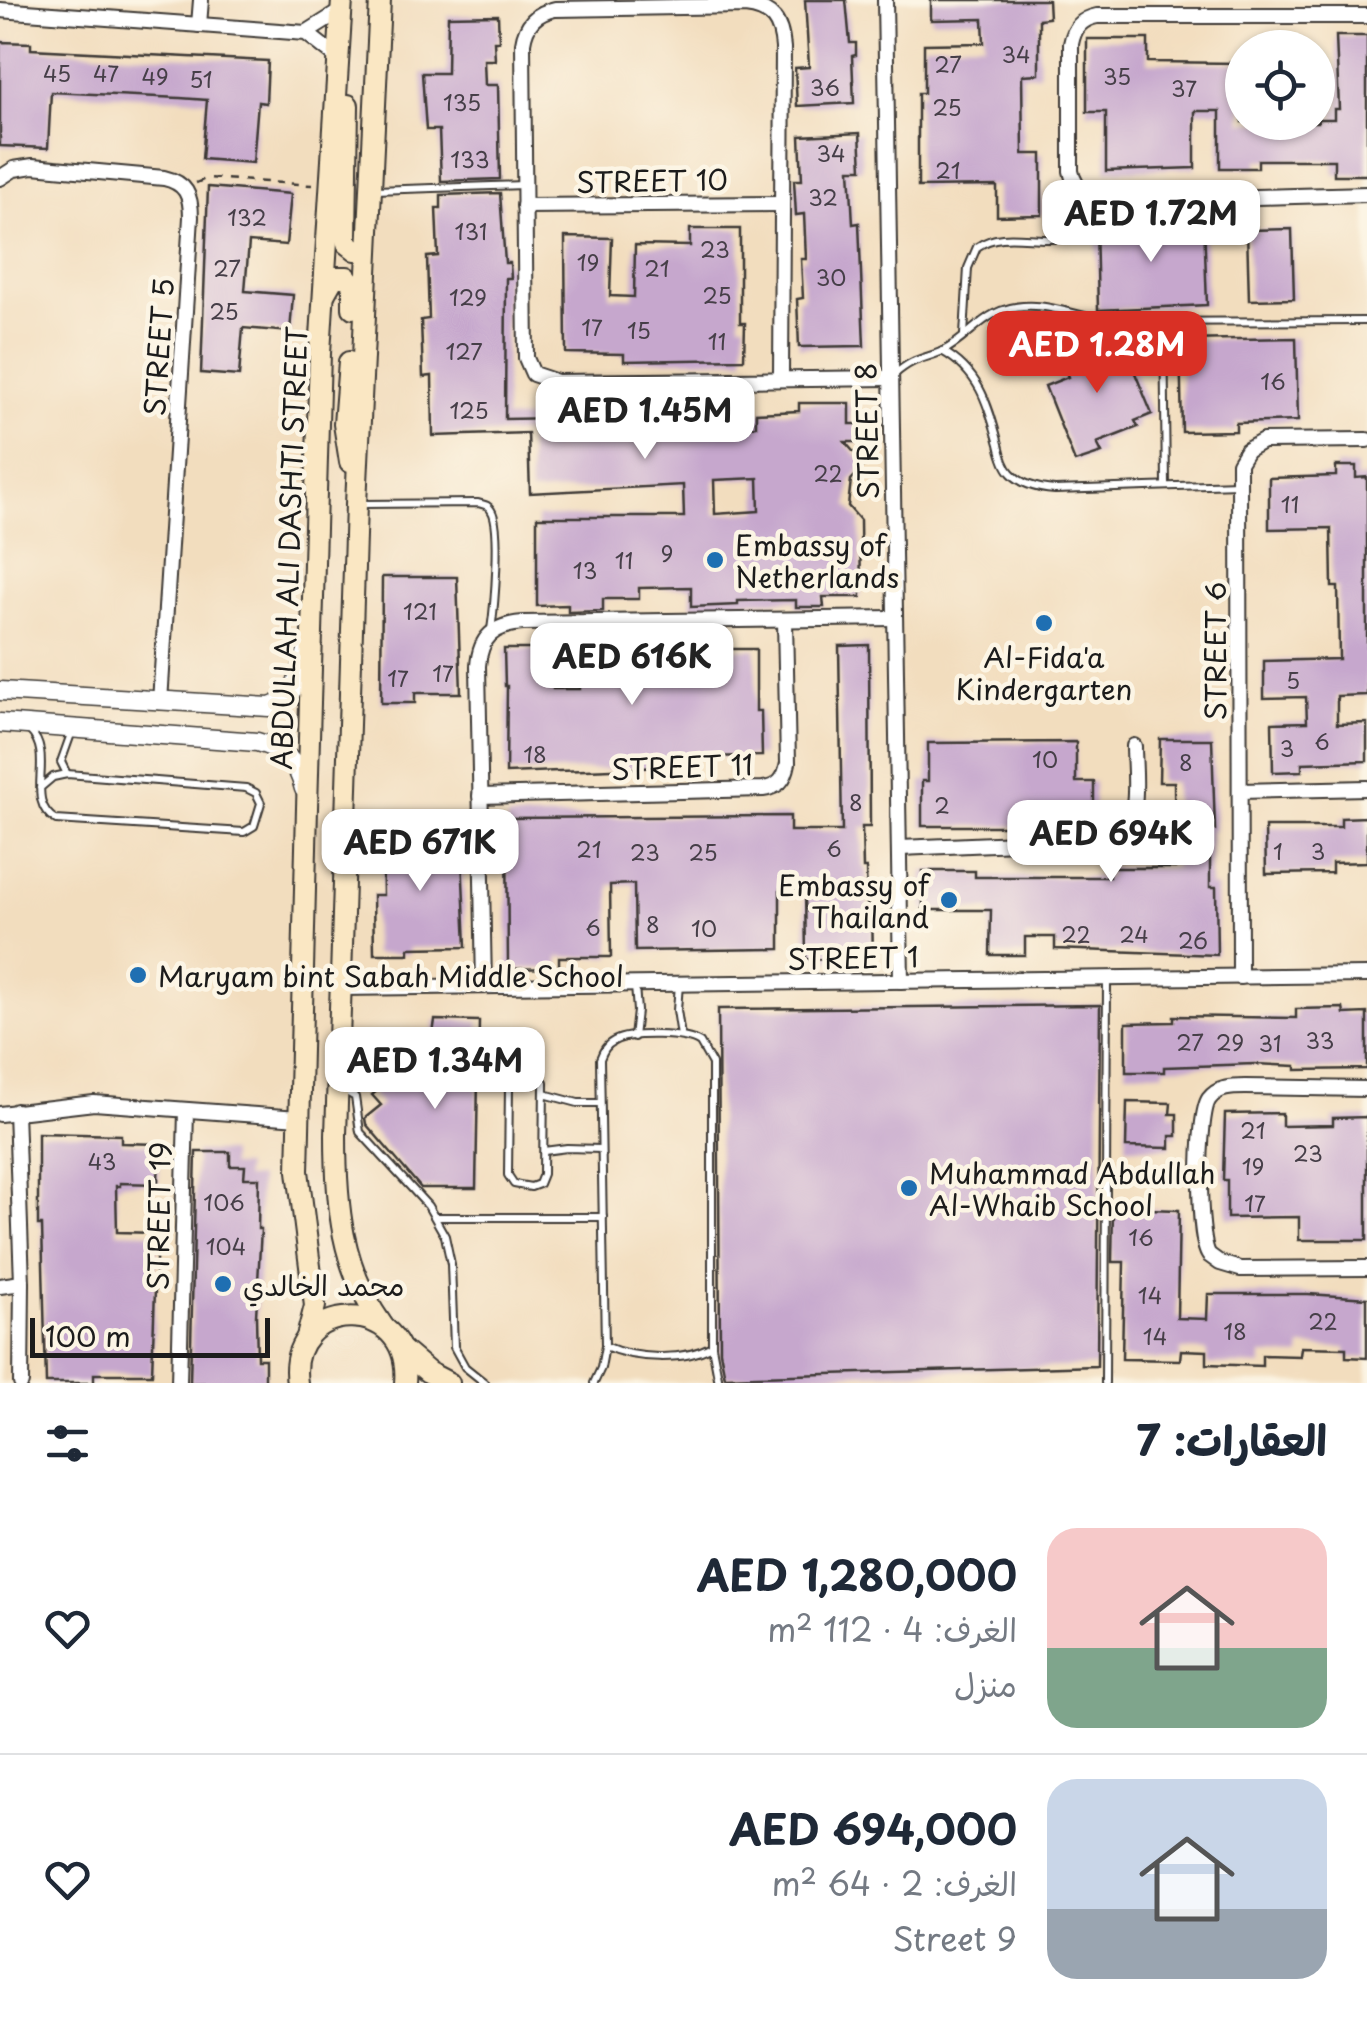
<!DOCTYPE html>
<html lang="ar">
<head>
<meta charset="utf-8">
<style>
	body { margin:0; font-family:"Playpen Sans","Playpen Sans Arabic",sans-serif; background:#f2f2f3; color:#1f2937; direction:rtl; height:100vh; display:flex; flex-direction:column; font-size:38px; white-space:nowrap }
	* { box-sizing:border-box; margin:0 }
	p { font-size:32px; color:#747a83 }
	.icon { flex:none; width:55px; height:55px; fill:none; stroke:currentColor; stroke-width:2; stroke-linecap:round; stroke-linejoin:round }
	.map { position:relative; height:1383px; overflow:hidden; direction:ltr }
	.sheet { display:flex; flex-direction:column; background:#fff; flex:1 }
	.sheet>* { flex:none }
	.tools { position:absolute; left:1225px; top:30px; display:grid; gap:20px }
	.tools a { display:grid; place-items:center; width:110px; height:110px; border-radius:50%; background:#fff; box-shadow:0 2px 8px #0004; font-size:50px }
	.scale { position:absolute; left:30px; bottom:25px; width:240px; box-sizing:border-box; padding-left:10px; border:5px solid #1c1c1c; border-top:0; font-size:28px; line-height:35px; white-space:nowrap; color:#1c1c1c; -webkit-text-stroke:8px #fcf5e5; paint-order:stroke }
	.price { position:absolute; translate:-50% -85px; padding:0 22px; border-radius:20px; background:#fff; color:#222; font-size:32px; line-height:65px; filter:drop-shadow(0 2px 5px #0008) }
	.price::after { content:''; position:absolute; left:50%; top:60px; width:30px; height:22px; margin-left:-15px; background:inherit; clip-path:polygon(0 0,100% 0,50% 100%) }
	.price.selected { background:#d93025; color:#fff }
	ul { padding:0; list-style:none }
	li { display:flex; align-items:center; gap:30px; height:250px; padding:0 40px }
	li+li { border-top:2px solid #e0e1e3 }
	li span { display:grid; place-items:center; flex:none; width:280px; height:200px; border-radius:30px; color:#555 }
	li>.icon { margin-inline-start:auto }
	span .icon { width:120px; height:120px; fill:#fffc; stroke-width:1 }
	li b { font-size:42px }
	h2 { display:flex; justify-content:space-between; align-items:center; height:120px; padding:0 40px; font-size:42px }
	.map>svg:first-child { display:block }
	.building { fill:#c6a7cd; fill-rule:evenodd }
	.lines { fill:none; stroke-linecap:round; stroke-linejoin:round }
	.service-casing { stroke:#3c3934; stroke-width:10 }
	.minor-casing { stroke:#3c3934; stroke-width:18 }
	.tertiary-casing { stroke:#3c3934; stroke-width:21 }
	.secondary-casing { stroke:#3c3934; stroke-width:24 }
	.path { stroke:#3c3934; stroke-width:2.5; stroke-dasharray:8 8; stroke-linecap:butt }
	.service { stroke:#fff; stroke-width:6 }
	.minor { stroke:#fff; stroke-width:14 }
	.tertiary { stroke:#fff; stroke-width:18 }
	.secondary { stroke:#fae7c3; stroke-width:20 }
	.poi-dot { fill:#1f6fb2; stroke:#fcf5e5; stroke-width:4 }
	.labels { text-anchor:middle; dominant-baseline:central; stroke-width:9; stroke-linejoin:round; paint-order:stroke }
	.number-label { font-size:22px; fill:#463f48 }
	.street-label { font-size:28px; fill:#1c1c1c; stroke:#fcf5e5 }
	.poi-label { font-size:28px; fill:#1c1c1c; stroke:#fcf5e5; text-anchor:start }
</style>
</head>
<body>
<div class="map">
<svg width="1367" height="1383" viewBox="0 0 1367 1383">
	<rect width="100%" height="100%" fill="#fcf5e5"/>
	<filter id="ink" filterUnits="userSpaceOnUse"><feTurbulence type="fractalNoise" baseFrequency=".01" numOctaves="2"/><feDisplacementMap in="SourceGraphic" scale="20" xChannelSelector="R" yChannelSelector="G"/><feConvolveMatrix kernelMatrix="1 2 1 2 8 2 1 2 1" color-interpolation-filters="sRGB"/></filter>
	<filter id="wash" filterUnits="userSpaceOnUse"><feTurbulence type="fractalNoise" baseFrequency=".0048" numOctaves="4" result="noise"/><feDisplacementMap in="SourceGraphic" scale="40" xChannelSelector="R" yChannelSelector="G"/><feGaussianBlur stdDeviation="2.25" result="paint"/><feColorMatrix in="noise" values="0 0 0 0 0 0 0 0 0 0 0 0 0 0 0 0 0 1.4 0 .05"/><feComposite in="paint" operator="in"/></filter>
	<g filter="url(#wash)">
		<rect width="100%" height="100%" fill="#f2ddbe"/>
		<g id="blocks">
			<g class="building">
				<path d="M 805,0 L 846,0 L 850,43 L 856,43 L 856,55 L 852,56 L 854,103 L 797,106 L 795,68 L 809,67 Z"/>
				<path d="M 931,0 L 1048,0 L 1049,18 L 1039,19 L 1039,74 L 1022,75 L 1023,154 L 1042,154 L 1042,215 L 997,216 L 997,186 L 918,187 L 918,93 L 924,93 L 924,44 L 984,43 L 983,19 L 931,20 Z"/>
				<path d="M 498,15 L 499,41 L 494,41 L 495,60 L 484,60 L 485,85 L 498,85 L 500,179 L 441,181 L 439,130 L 426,130 L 422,73 L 447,73 L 448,16 Z"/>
				<path d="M 1336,36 L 1367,36 L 1367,175 L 1334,175 L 1334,160 L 1258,160 L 1258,168 L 1220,168 L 1220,111 L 1195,111 L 1195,168 L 1106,171 L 1106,112 L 1087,112 L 1087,39 L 1148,39 L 1148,62 L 1242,63 L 1242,122 L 1318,122 L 1318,119 L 1334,119 L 1334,109 L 1339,109 Z"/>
				<path d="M 0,42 L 31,43 L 31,49 L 268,61 L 266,103 L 258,102 L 253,163 L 202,159 L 207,100 L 180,98 L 51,92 L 48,148 L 0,146 Z"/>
				<path d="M 860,133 L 862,169 L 850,169 L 853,224 L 859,223 L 864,346 L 799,347 L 797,299 L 803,298 L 801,259 L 806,259 L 804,214 L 796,215 L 794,180 L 802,180 L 800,136 Z"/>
				<path d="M 208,187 L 291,194 L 286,245 L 249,242 L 245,291 L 293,295 L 290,332 L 243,328 L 239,376 L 201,373 Z"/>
				<path d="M 500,193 L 505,263 L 510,263 L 511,278 L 506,278 L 505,419 L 558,418 L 558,427 L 635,426 L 635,429 L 712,424 L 712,428 L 756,426 L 756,413 L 799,411 L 799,403 L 850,403 L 850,424 L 862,424 L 862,442 L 845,442 L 865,465 L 851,480 L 848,506 L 860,520 L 861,597 L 823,597 L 824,607 L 796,607 L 796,600 L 738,601 L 738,605 L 691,607 L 691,587 L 639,588 L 639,599 L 603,599 L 603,611 L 568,612 L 568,605 L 537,606 L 537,517 L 684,517 L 683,485 L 530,493 L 528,433 L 433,436 L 432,376 L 423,377 L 421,320 L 429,319 L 427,257 L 438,256 L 436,208 L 441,208 L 441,195 ZM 758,478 L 759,511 L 715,514 L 714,480 Z"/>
				<path d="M 1140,222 L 1204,222 L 1207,305 L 1098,310 L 1096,225 Z"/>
				<path d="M 690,229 L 740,229 L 740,323 L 745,323 L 744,359 L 624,361 L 624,354 L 566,353 L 565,237 L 612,238 L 610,296 L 634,297 L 635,245 L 690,246 Z"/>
				<path d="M 1292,229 L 1294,299 L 1249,300 L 1247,230 Z"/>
				<path d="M 1118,332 L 1152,414 L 1135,421 L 1138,427 L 1097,443 L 1102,453 L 1075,462 L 1045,386 L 1068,377 L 1060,355 Z"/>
				<path d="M 1296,338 L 1298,421 L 1236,423 L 1236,431 L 1182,432 L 1180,340 Z"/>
				<path d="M 1336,466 L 1356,466 L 1356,478 L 1367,477 L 1367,695 L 1337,696 L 1337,724 L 1367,723 L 1367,761 L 1302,763 L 1302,771 L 1273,772 L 1272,723 L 1307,722 L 1306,697 L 1264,698 L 1264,661 L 1339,659 L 1338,587 L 1332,587 L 1331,528 L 1269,529 L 1269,478 L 1336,476 Z"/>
				<path d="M 382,577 L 457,577 L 461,693 L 415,693 L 415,703 L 381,703 Z"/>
				<path d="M 646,636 L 687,636 L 687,649 L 756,649 L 756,711 L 761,711 L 762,756 L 692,757 L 692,766 L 506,773 L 507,686 L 505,686 L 504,649 L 553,649 L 553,689 L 580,689 L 579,650 L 646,650 Z"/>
				<path d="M 869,645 L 870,827 L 862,827 L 863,868 L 866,868 L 867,906 L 872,906 L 873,961 L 806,959 L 805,888 L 780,889 L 780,949 L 635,951 L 634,884 L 610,885 L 611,957 L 559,957 L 559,968 L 508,969 L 507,818 L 790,816 L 790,831 L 842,831 L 839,646 Z"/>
				<path d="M 1160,739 L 1212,739 L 1215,830 L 1210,830 L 1210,887 L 1216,887 L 1217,955 L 1055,949 L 1055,937 L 1025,937 L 1025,955 L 990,955 L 991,910 L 923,910 L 923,871 L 975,871 L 975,877 L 1109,877 L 1109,868 L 1175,868 L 1174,782 L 1159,782 Z"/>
				<path d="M 1076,742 L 1076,782 L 1094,782 L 1094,826 L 922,826 L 922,781 L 928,781 L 928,743 Z"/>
				<path d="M 1367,817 L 1367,862 L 1332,863 L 1332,873 L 1266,874 L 1265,827 L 1341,827 L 1341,818 Z"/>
				<path d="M 382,833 L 461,835 L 466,947 L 409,948 L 409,954 L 374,954 L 373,895 L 383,895 Z"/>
				<path d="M 1100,1005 L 1097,1366 L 725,1377 L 720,1351 L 718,1009 Z"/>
				<path d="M 1343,1008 L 1344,1014 L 1367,1013 L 1367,1069 L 1296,1070 L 1296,1066 L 1255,1064 L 1164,1067 L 1164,1072 L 1126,1072 L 1126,1023 L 1174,1022 L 1174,1016 L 1296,1018 L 1296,1009 Z"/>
				<path d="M 435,1020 L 479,1021 L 476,1188 L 421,1188 L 366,1124 L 365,1118 L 381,1105 L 372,1095 L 401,1071 L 407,1082 L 428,1069 Z"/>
				<path d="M 1127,1102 L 1171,1103 L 1170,1114 L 1177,1114 L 1177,1136 L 1170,1136 L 1170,1148 L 1126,1147 Z"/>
				<path d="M 1282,1113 L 1282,1126 L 1333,1125 L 1333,1118 L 1367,1117 L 1367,1240 L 1299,1240 L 1299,1217 L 1227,1218 L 1227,1180 L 1223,1180 L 1225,1114 Z"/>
				<path d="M 38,1133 L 121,1135 L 121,1143 L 159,1144 L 158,1184 L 120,1183 L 120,1186 L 116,1186 L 117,1232 L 157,1233 L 152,1374 L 94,1374 L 94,1383 L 46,1383 L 42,1225 L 38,1225 Z"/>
				<path d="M 196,1152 L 230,1152 L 230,1166 L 245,1166 L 244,1178 L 259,1178 L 258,1229 L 261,1229 L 256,1316 L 257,1359 L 265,1359 L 265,1383 L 190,1383 Z"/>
				<path d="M 1113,1208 L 1179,1210 L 1177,1318 L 1207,1319 L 1208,1294 L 1308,1294 L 1367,1298 L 1367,1358 L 1346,1357 L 1346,1348 L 1301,1347 L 1300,1356 L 1262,1355 L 1262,1366 L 1207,1364 L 1207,1351 L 1181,1350 L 1180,1360 L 1122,1359 L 1124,1262 L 1112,1262 Z"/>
			</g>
		</g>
	</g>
	<g filter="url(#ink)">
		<use href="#blocks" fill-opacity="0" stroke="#3c3934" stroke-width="2.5"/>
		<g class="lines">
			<defs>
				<g id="service">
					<path d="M 375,190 L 523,185"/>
					<path d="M 1164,322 L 1166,485"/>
					<path d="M 964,335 L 968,268 L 977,247 C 1016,218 1081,272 1086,196"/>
					<path d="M 942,351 C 980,372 988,405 999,444 C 1001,453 1004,466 1011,473 C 1022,485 1040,489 1055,490 L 1238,484"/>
					<path d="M 895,374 C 915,357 922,360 943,351 C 962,342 976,323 994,314 C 1034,293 1075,318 1116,322 L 1367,321"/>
					<path d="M 362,504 L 478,503 C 484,505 487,504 491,510 C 502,525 494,610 491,630"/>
					<path d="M 30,731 C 56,756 23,801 56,820 L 244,832 L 254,826 L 261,803 L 256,793 L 246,788 L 67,774 L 53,777 L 40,788"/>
					<path d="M 67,774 L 61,762 L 71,734"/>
					<path d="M 679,984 L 677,1010 L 681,1036"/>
					<path d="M 634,1037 L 637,1011 L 635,986"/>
					<path d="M 534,1074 L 544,1082 L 543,1174 L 539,1184 L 531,1187 L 514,1184 L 508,1175 L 509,1085 L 514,1076 Z"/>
					<path d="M 341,1089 L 355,1097 L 360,1132 L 428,1206 L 445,1236 L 451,1264 L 454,1347 L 465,1367 L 485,1383"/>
					<path d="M 544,1094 L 578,1103 L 600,1103"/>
					<path d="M 544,1151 L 567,1148 L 601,1149"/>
					<path d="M 436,1217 L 603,1217"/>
					<path d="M 605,1346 C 634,1359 683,1362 712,1346"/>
					<path d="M 594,1383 L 601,1368 L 605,1346 L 600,1059 C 603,1051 606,1045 614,1041 C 631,1032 685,1033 700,1043 L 712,1064 L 712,1346 L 719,1383"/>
					<path d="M 1105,1383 L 1107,980"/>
				</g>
				<g id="minor">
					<path d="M 885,0 L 901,981"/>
					<path d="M 0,10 L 306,33 L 339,59"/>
					<path d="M 1367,16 L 1097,16 C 1081,19 1074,28 1071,44 L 1071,171 C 1075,192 1092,199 1112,201 L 1367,194"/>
					<path d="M 199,25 L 201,0"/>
					<path d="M 306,33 L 341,11"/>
					<path d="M 0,178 L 14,169 L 33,166 L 164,178 C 186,183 191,195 191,217 L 160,702"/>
					<path d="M 524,206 L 780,204"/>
					<path d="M 781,378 L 783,48 C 781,22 773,9 745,6 L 555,9 C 536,13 526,23 523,43 L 526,358 L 533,374 L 557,382 L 890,378"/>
					<path d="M 1240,791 L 1367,788"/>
					<path d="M 480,796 L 763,789 C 779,787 785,779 788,763 L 785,621"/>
					<path d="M 900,848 L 1114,839 C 1143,821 1134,775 1134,746"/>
					<path d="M 1240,977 L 1239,463 L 1247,450 L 1263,441 L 1367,440"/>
					<path d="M 484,986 L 478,666 C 480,637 494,625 523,623 L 894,618"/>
					<path d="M 340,988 L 1367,975"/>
					<path d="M 1367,1089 L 1245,1087 C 1232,1087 1218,1087 1209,1099 C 1197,1116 1197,1239 1209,1255 L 1220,1263 L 1240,1269 L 1367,1268"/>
					<path d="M 16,1111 L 22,1283 L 21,1383"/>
					<path d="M 0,1114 L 94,1103 L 299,1118"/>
					<path d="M 0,1286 L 22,1283"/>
					<path d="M 179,1383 L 186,1111"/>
				</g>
				<g id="tertiary">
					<path d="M 0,691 L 270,707 C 295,699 301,673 307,650"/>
					<path d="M 0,723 L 257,742 C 284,749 298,762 304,789"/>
				</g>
				<g id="secondary">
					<path d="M 380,0 L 356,504 L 336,1135 C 336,1205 341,1268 383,1326"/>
					<path d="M 348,105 L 346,237 L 347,243 L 356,250 L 367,251"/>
					<path d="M 325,293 L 334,277 L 347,277 L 353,285 L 353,308"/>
					<path d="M 349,362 L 344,424 L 350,462"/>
					<path d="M 307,1337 L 315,1306 L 298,1171 L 307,808 L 320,353 L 342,0"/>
					<path d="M 402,1350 L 428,1372 L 449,1383"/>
					<path d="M 297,1383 C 284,1299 413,1292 405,1383"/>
				</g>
			</defs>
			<use href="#service" class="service-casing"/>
			<use href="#minor" class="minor-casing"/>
			<use href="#tertiary" class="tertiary-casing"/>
			<use href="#secondary" class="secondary-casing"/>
			<path class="path" d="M 196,183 L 208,178 L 312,185"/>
			<use href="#service" class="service"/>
			<use href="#minor" class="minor"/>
			<use href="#tertiary" class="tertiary"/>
			<use href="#secondary" class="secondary"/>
		</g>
	</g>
	<g class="poi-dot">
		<circle cx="715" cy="560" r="10"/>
		<circle cx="1044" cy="623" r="10"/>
		<circle cx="949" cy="900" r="10"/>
		<circle cx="138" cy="975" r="10"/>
		<circle cx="909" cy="1188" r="10"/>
		<circle cx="223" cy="1284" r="10"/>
	</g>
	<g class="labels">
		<g class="number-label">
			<text x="1016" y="53">34</text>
			<text x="948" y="63">27</text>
			<text x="57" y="72">45</text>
			<text x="106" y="72">47</text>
			<text x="155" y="75">49</text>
			<text x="1117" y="75">35</text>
			<text x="201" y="78">51</text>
			<text x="825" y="86">36</text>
			<text x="1184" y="87">37</text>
			<text x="462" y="101">135</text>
			<text x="947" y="106">25</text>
			<text x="831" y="152">34</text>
			<text x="470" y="158">133</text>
			<text x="948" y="169">21</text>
			<text x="823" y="196">32</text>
			<text x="247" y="216">132</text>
			<text x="471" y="230">131</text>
			<text x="715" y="248">23</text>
			<text x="588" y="261">19</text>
			<text x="227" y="267">27</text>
			<text x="657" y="267">21</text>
			<text x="831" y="276">30</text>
			<text x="717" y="294">25</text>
			<text x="468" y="296">129</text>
			<text x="224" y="310">25</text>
			<text x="592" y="326">17</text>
			<text x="639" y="329">15</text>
			<text x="717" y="340">11</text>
			<text x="464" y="350">127</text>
			<text x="1273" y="380">16</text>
			<text x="469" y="409">125</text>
			<text x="828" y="472">22</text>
			<text x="1290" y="503">11</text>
			<text x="667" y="552">9</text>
			<text x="624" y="559">11</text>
			<text x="585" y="569">13</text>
			<text x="420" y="610">121</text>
			<text x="443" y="672">17</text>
			<text x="398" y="677">17</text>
			<text x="1293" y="679">5</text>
			<text x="1322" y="740">6</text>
			<text x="1287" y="747">3</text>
			<text x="535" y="753">18</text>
			<text x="1045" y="758">10</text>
			<text x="1186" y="761">8</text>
			<text x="856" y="801">8</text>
			<text x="942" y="804">2</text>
			<text x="834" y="847">6</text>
			<text x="589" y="848">21</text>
			<text x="1278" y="850">1</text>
			<text x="1318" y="850">3</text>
			<text x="645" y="851">23</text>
			<text x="703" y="851">25</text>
			<text x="653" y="923">8</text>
			<text x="593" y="926">6</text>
			<text x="704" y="927">10</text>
			<text x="1076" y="933">22</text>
			<text x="1134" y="933">24</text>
			<text x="1193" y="939">26</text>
			<text x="1320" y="1039">33</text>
			<text x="1190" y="1041">27</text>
			<text x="1230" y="1041">29</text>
			<text x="1270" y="1042">31</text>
			<text x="1253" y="1129">21</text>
			<text x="1308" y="1152">23</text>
			<text x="102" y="1160">43</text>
			<text x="1253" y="1165">19</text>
			<text x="224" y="1201">106</text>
			<text x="1255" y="1202">17</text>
			<text x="1141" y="1236">16</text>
			<text x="226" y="1245">104</text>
			<text x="1150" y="1294">14</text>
			<text x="1323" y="1320">22</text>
			<text x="1235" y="1330">18</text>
			<text x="1155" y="1335">14</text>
		</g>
		<g class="street-label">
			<text transform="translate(652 180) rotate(-1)">STREET 10</text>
			<text transform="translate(158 347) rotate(-86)">STREET 5</text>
			<text transform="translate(866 431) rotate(-91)">STREET 8</text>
			<text transform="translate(288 548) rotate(-88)">ABDULLAH ALI DASHTI STREET</text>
			<text transform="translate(1214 651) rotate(-90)">STREET 6</text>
			<text transform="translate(682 766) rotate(-2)">STREET 11</text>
			<text transform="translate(853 957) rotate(-1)">STREET 1</text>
			<text transform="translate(158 1216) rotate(-89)">STREET 19</text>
		</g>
		<g class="poi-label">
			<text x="735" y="544">Embassy of<tspan x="735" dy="32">Netherlands</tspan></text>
			<text x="1044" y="656" text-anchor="middle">Al-Fida'a<tspan x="1044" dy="32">Kindergarten</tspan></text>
			<text x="929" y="884" text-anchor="end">Embassy of<tspan x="929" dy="32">Thailand</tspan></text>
			<text x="158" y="975">Maryam bint Sabah Middle School</text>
			<text x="929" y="1172">Muhammad Abdullah<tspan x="929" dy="32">Al-Whaib School</tspan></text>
			<text x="243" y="1284">محمد الخالدي</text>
		</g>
	</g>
</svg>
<div class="tools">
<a><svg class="icon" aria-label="locate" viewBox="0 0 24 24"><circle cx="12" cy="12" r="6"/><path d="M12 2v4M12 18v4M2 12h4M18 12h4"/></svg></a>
</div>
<div class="scale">100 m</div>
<b class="price" style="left:1151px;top:265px">AED 1.72M</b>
<b class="price selected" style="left:1097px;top:396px">AED 1.28M</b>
<b class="price" style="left:645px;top:462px">AED 1.45M</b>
<b class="price" style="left:632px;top:708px">AED 616K</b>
<b class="price" style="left:1111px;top:885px">AED 694K</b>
<b class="price" style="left:420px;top:894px">AED 671K</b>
<b class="price" style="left:435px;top:1112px">AED 1.34M</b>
</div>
<section class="sheet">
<h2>العقارات: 7<svg class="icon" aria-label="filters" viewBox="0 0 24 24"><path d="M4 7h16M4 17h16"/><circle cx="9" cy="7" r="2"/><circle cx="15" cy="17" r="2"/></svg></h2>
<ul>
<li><span style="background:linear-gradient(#f6c9c9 60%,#7fa58c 0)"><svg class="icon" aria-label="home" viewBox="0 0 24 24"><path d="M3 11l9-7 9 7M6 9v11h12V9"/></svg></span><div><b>AED 1,280,000</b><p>الغرف: 4 · 112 m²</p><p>منزل</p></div><svg class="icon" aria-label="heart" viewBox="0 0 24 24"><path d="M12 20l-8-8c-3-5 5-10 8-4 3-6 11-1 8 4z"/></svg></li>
<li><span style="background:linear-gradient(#c9d6e8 65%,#9aa5b1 0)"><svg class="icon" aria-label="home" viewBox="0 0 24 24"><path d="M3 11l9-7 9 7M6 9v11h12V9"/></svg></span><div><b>AED 694,000</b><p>الغرف: 2 · 64 m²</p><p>Street 9</p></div><svg class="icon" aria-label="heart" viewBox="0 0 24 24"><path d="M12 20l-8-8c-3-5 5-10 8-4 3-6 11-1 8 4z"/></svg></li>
</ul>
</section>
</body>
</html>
